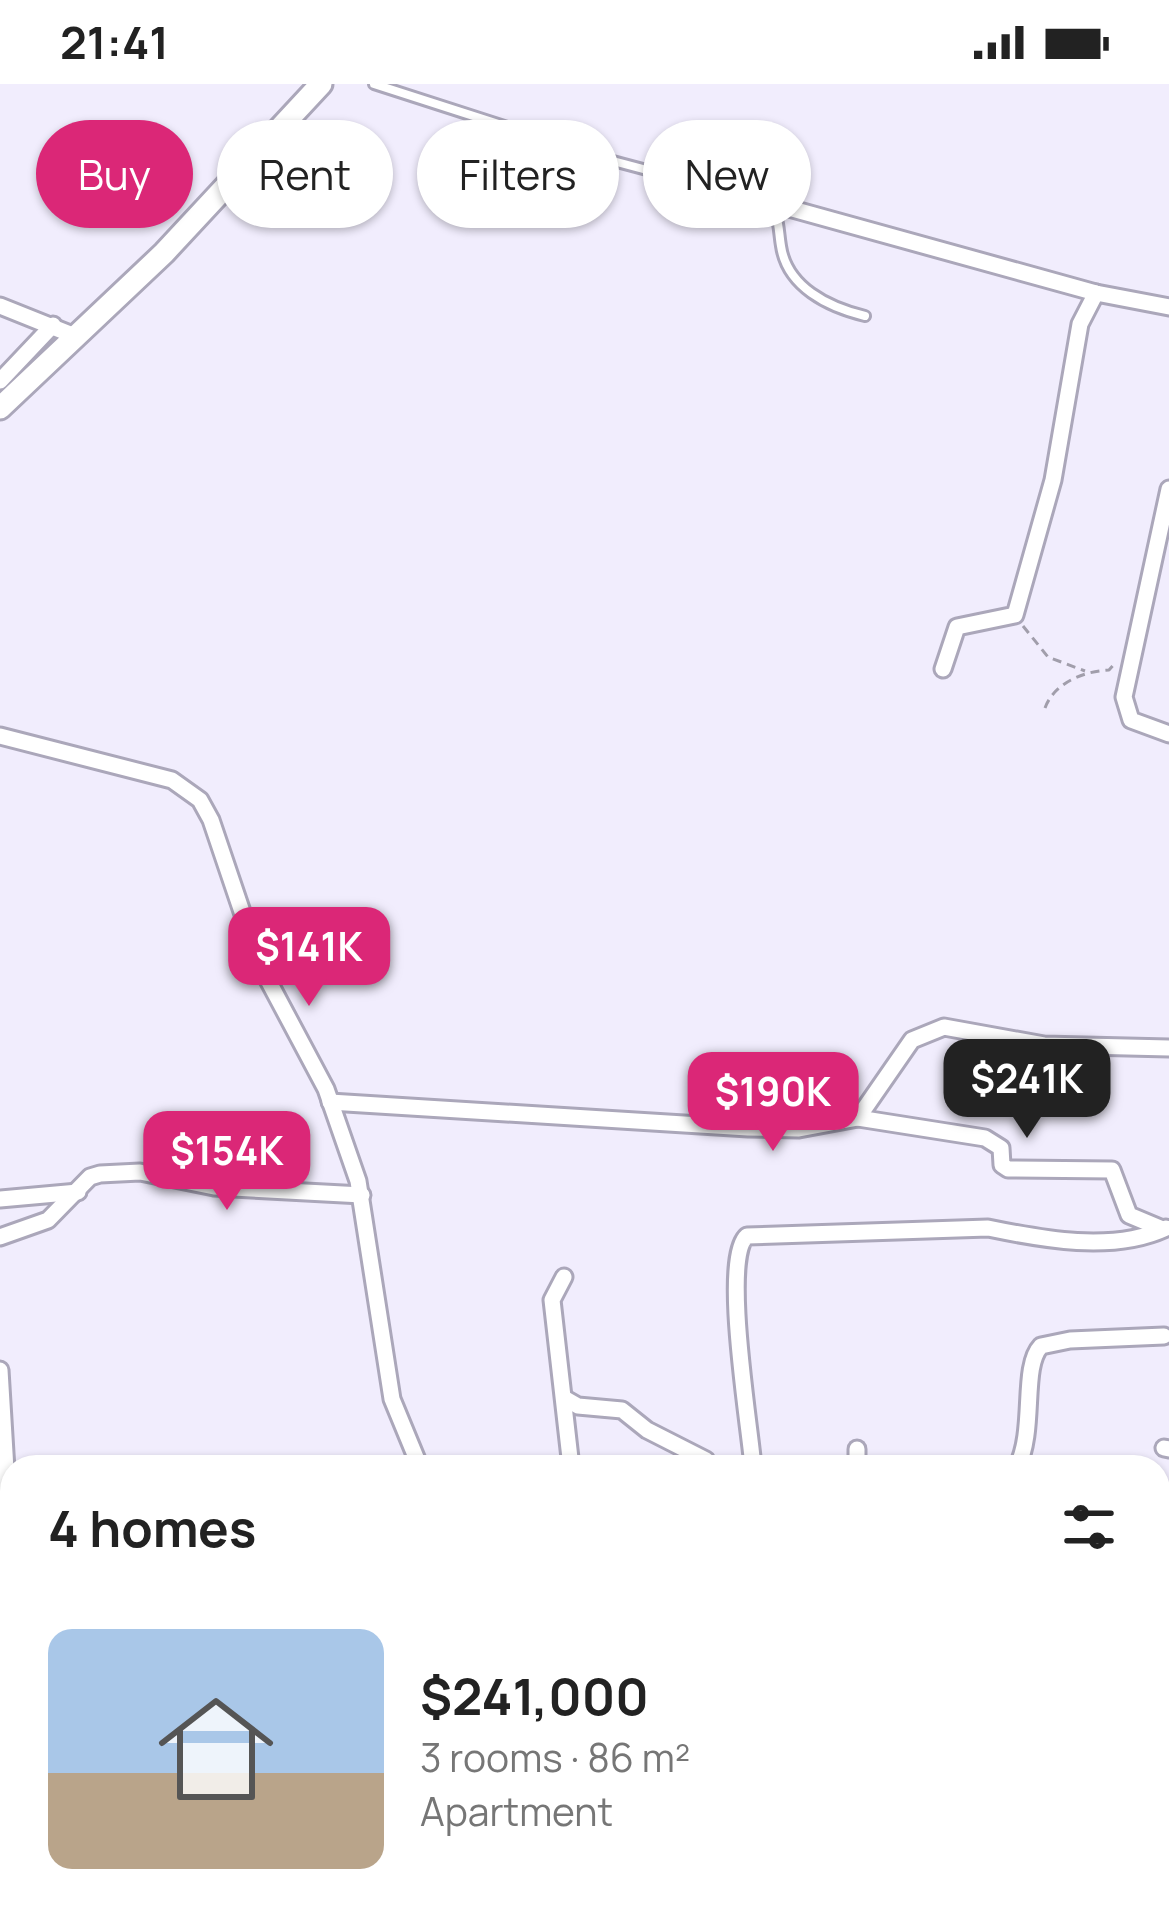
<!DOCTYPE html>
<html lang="en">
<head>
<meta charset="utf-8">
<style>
	body { margin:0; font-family:Manrope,sans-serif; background:#f6f6f6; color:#222; height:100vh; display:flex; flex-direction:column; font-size:45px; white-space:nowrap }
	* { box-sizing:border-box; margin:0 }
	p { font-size:39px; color:#767676 }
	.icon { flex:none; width:66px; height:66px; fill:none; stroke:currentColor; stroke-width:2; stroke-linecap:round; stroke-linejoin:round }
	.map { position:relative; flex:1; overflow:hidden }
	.drawer { position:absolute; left:0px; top:1371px; width:1170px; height:468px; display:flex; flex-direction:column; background:#fff; border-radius:36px 36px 0 0; box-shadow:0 3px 9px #0004 }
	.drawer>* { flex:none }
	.top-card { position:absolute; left:36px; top:36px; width:1098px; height:108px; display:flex; gap:24px }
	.price { position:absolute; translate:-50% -102px; padding:0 27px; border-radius:24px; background:#db2777; color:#fff; font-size:39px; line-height:78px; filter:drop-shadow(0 3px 6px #0008) }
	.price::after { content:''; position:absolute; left:50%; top:72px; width:36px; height:27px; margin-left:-18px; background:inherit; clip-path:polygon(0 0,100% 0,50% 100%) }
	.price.selected { background:#222; color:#fff }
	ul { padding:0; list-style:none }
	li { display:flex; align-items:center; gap:36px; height:300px; padding:0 48px }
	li+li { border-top:3px solid #e0e0e0 }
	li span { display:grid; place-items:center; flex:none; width:336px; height:240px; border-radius:24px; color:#555 }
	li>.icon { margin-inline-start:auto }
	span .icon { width:144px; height:144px; fill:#fffc; stroke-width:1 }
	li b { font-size:51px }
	h2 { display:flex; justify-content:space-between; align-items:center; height:144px; padding:0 48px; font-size:51px }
	.chip { padding:0 42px; border-radius:54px; background:#fff; box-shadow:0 3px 9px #0004; font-size:42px; line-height:108px }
	.chip.selected { background:#db2777; color:#fff }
	.status { display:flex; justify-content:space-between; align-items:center; height:84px; padding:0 60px; background:#fff; direction:ltr }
	.status svg { height:33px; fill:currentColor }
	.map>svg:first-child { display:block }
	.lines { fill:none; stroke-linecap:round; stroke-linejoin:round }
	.lane-casing { stroke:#aba7ba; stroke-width:14 }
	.street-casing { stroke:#aba7ba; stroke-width:21 }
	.secondary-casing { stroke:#aba7ba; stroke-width:27 }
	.path { stroke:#a19eab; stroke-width:3; stroke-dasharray:9 6; stroke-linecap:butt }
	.lane { stroke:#fff; stroke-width:8 }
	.street { stroke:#fff; stroke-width:15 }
	.secondary { stroke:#fff; stroke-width:21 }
</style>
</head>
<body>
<div class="status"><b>21:41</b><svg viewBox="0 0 49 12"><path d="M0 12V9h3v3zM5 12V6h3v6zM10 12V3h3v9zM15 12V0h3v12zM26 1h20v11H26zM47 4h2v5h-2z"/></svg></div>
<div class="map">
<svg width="1169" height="1839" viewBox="0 0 1169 1839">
	<rect width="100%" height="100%" fill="#f1edfd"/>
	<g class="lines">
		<defs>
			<path id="lane" d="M 374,0 L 613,77 L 767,118 C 780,130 778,145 781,162 C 787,203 828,223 865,232"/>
			<g id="street">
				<path d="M 767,118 L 1096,209 L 1169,223"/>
				<path d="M 0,222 L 75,252"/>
				<path d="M 0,297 L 53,241"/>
				<path d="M 1169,405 L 1124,613 L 1131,636 L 1169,650"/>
				<path d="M 943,585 L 957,543 L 1015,531 L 1053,396 L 1080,240 L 1096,209"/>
				<path d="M 0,652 L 172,696 L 200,716 L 211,736 L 260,881 L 326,1005 L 358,1097 L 392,1315 L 420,1383"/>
				<path d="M 330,1018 L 748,1044 L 799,1045 L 858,1034 L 912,956 L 944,943 L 1044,961 L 1169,964"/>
				<path d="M 858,1034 L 985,1054 L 1001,1064 L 1002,1081 L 1008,1085 L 1112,1086 L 1129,1131 L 1160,1144"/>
				<path d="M 0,1115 L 78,1108"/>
				<path d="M 0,1153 L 48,1136 L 90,1093 L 100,1090 L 140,1088 L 214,1103 L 362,1111"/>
				<path d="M 564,1193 L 552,1216 L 571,1383"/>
				<path d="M 0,1286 L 12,1485"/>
				<path d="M 564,1314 L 578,1322 L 622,1326 L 647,1346 L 706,1376"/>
				<path d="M 1164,1364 L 1169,1365"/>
				<path d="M 857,1365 L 857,1383"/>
				<path d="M 753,1383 C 750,1343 721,1174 747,1152 L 988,1144 C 1041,1155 1113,1169 1166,1144"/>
				<path d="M 1017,1383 C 1036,1346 1021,1283 1041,1262 L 1070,1256 L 1164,1252"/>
				<path d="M 1158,1582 L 1169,1582"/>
				<path d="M 1158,1715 L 1169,1713"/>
				<path d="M 0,1781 L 12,1783"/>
				<path d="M 46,1827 L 48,1839"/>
				<path d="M 440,1827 L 528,1839"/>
				<path d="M 566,1827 L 573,1839"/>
				<path d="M 182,1839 L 183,1827"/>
				<path d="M 355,1839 L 358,1827"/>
				<path d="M 656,1839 L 671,1838"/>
				<path d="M 995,1839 L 996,1827"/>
			</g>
			<path id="secondary" d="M 0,324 L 164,169 L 321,0"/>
		</defs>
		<use href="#lane" class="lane-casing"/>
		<use href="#street" class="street-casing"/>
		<use href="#secondary" class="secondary-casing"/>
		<g class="path">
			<path d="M 1023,542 L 1048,573 L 1085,587"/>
			<path d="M 1045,624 C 1054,599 1084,587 1109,586 L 1116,578"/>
		</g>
		<use href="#lane" class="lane"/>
		<use href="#street" class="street"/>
		<use href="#secondary" class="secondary"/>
	</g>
</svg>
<b class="price" style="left:309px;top:925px">$141K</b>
<b class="price selected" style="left:1027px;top:1057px">$241K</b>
<b class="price" style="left:773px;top:1070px">$190K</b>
<b class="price" style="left:227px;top:1129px">$154K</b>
<div class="top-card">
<a class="chip selected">Buy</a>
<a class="chip">Rent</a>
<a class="chip">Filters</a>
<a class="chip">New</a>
</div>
<section class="drawer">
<h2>4 homes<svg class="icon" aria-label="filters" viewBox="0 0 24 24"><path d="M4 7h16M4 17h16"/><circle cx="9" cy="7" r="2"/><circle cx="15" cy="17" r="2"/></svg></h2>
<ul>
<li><span style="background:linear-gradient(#a9c7e8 60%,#b9a48a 0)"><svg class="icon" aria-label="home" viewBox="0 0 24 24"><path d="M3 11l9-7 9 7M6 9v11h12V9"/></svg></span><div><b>$241,000</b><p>3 rooms · 86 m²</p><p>Apartment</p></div></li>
</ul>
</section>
</div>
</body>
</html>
